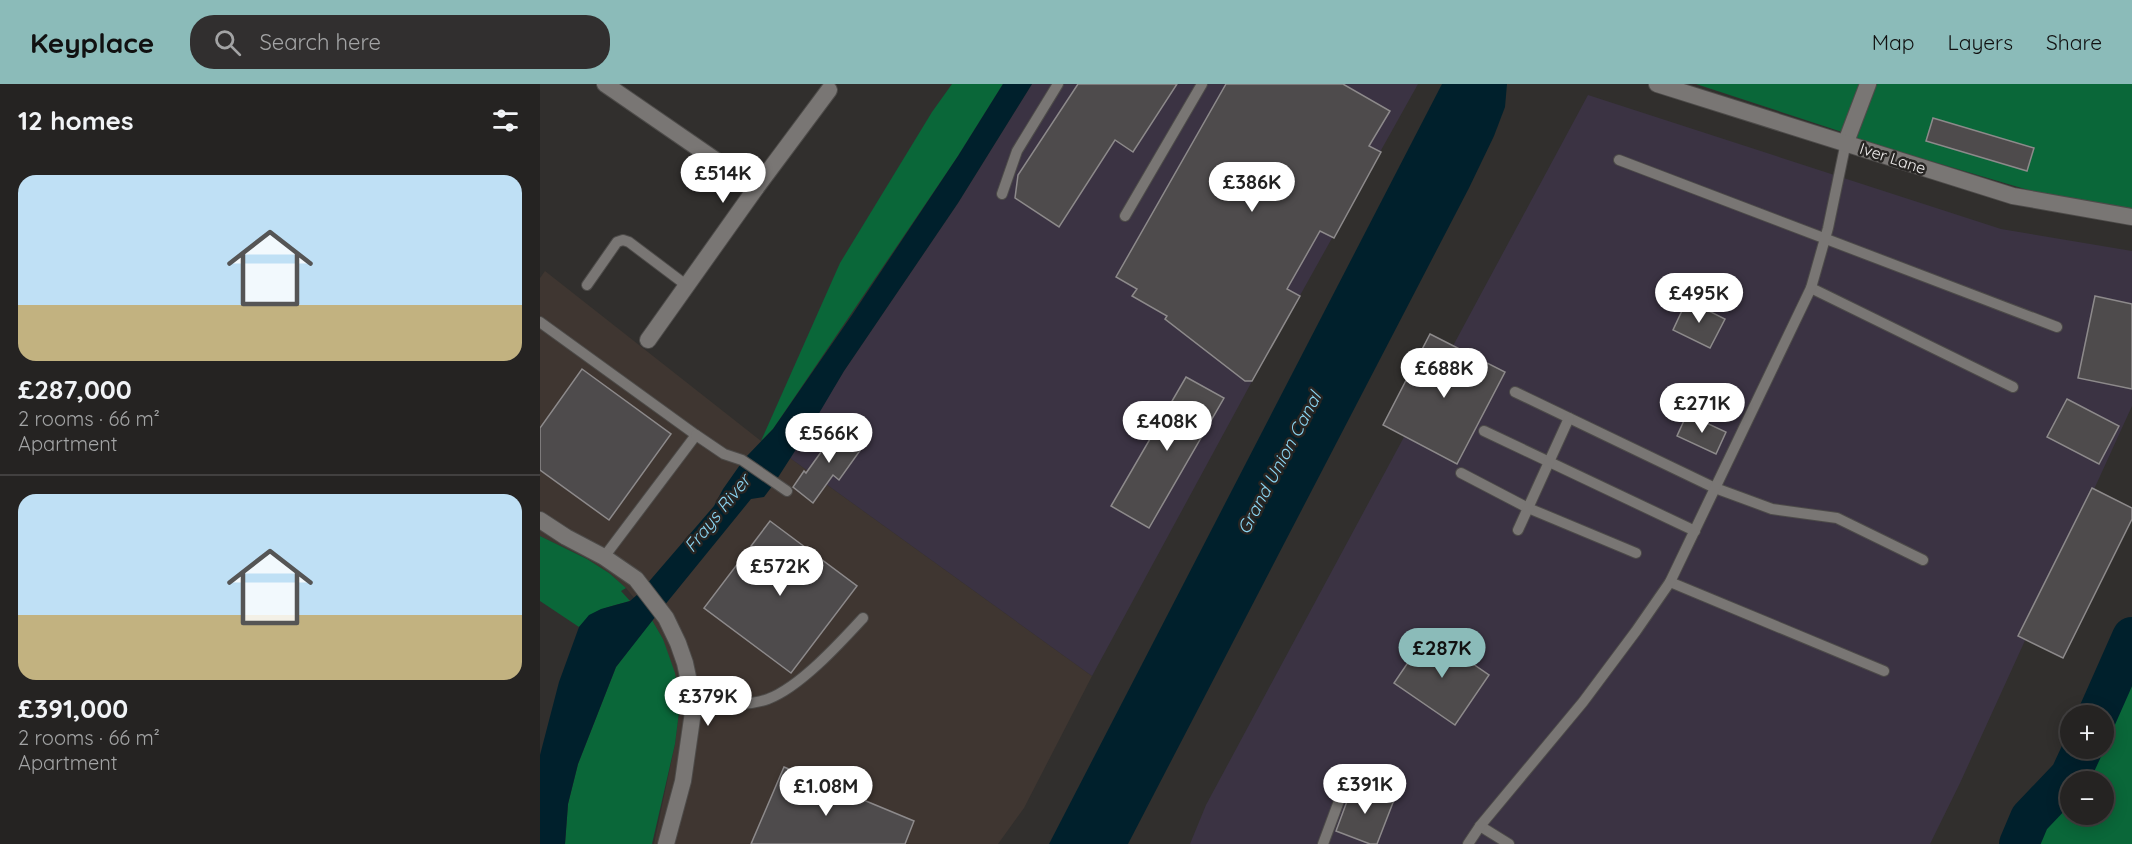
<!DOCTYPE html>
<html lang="en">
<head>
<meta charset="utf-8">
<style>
	body { margin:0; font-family:Quicksand,sans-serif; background:#312f2f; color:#f1f3f6; height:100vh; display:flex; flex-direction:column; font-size:22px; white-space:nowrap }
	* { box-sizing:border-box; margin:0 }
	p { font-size:20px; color:#a3a4a5 }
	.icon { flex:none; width:33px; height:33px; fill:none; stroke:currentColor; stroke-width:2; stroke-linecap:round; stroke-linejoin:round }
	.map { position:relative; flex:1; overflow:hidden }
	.details { display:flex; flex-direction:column; background:#252322; width:540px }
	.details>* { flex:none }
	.fabs { position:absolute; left:1520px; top:621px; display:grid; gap:12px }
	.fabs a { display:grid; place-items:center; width:54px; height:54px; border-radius:50%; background:#252322; box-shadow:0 3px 15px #0003,0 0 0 2px #424040; font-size:30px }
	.price { position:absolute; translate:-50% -51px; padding:0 14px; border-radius:21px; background:#fff; color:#222; font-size:20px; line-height:39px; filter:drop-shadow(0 2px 3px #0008) }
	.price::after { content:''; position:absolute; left:50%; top:36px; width:18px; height:14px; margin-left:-9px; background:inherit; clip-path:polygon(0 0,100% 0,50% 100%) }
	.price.on { background:#8bbbb9; color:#111 }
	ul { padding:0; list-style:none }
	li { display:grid; align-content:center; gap:12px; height:318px; padding:0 18px }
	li+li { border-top:2px solid #424040 }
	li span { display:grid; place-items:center; height:186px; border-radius:18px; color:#555 }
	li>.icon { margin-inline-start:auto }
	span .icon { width:108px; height:108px; fill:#fffc; stroke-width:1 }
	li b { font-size:26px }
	h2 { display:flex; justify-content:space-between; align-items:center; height:72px; padding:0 18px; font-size:26px }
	header { display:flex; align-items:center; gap:36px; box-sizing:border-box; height:84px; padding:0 30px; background:#8bbbb9; color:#111 }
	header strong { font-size:28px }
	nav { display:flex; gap:33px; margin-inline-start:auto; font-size:21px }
	.search { width:420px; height:54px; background:#312f2f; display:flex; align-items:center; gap:15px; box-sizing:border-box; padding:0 21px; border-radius:24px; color:#a3a4a5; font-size:22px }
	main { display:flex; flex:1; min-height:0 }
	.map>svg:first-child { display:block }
	.built { fill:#3f3631 }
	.industrial { fill:#3b3343 }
	.green { fill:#0a6739 }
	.water { fill:#00202c }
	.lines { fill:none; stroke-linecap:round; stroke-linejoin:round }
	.river { stroke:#00202c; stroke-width:40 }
	.building { fill:#4e4b4c; stroke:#8d8a8b; stroke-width:1.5 }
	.service-casing { stroke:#4d4b49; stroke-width:12 }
	.minor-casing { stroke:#4d4b49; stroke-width:18 }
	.secondary-casing { stroke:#4d4b49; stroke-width:18 }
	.service { stroke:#797674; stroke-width:10 }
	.minor { stroke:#797674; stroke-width:16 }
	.secondary { stroke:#797674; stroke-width:16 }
	.labels { text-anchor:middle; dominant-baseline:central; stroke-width:5; stroke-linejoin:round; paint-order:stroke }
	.street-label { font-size:16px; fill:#f1efee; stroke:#272523 }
	.water-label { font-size:18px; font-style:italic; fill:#8cd6f3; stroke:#272523 }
</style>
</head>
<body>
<header>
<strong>Keyplace</strong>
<div class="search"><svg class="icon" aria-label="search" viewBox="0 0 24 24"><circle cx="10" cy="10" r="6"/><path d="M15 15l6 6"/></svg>Search here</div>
<nav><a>Map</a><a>Layers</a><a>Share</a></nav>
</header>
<main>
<section class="details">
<h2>12 homes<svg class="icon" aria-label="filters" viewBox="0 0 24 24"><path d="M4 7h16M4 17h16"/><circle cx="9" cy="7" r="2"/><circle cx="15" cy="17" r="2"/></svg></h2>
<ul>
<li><span style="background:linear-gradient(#bfe0f5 70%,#c2b280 0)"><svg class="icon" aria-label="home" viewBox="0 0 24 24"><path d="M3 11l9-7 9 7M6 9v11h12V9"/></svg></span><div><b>£287,000</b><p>2 rooms · 66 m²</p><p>Apartment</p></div></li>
<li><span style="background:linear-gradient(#bfe0f5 65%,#c2b280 0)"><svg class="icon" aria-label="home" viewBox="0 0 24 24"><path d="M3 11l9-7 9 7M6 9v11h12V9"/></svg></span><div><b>£391,000</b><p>2 rooms · 66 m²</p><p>Apartment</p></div></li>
</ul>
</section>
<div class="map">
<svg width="1592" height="760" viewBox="0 0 1592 760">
	<rect width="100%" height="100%" fill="#312f2d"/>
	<path class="built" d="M 5,187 L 221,357 L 250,374 L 552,592 L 484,724 L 458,760 L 114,760 L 135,660 L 140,620 L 123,555 L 112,536 L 86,504 L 69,489 L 47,475 L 0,452 L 0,194 Z"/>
	<g class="industrial">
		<path d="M 492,0 L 878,0 L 710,301 L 552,592 L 250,374 L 304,287 L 418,119 Z"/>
		<path d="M 1048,11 L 1461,145 L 1592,167 L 1592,322 L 1420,699 L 1390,760 L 650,760 L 666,721 Z"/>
	</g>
	<g class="green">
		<path d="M 412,0 L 463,0 L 418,72 L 233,345 L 221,357 L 300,179 L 392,28 Z"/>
		<path d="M 1156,0 L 1323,0 L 1305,49 Z"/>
		<path d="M 1336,0 L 1592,0 L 1592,125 L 1508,112 L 1313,54 L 1332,4 Z"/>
		<path d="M 0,452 L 47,475 L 69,489 L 86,504 L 81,507 L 90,517 C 67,524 55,524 39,543 L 0,517 Z"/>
		<path d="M 112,536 L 123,555 L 135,589 L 140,620 L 135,660 L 112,760 L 25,760 L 28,720 L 38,680 L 76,583 Z"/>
		<path d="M 1592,573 L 1592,760 L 1486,760 L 1495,738 L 1530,703 L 1530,730 L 1563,730 L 1563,698 L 1535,697 L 1552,665 L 1563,664 L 1563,639 Z"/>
	</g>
	<g class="water">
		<path d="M 463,0 L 492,0 L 418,119 L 304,287 L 278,331 L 237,395 L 206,373 L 233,345 L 312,231 L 418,72 Z"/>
		<path d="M 902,0 L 967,0 L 965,23 L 954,52 L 929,104 L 588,760 L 509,760 Z"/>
		<path d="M 202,378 L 233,401 L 224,413 L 211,415 L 124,522 L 106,501 L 174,422 L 183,405 Z"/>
		<path d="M 98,510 L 116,532 L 76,583 L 38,680 L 28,720 L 25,760 L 0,760 L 0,671 L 19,598 L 39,543 L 49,531 L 61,525 L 90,517 Z"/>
	</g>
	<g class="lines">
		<g class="river">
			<path d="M 1557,632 L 1592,553"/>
			<path d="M 1479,760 L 1490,734 L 1530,692 L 1543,664"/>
		</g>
	</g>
	<g class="building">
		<path d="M 538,0 L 637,0 L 593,68 L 575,56 L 519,143 L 475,114 L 478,91 Z"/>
		<path d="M 686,0 L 803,0 L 850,27 L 829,62 L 841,68 L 794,154 L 780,147 L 747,205 L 760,212 L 712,297 L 705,297 L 625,235 L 627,232 L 592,212 L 597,205 L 576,193 Z"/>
		<path d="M 1393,34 L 1494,64 L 1487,87 L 1386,57 Z"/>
		<path d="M 1555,212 L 1592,220 L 1592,305 L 1538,294 Z"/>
		<path d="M 1147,216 L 1185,235 L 1170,264 L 1133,246 Z"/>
		<path d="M 890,250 L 965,288 L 917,380 L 843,341 Z"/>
		<path d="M 42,285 L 131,350 L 69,436 L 0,386 L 0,344 Z"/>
		<path d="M 646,293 L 684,314 L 609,444 L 571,422 Z"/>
		<path d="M 1527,315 L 1579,342 L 1559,380 L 1507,353 Z"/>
		<path d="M 1147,330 L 1186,348 L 1176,370 L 1137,352 Z"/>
		<path d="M 299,343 L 324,361 L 299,396 L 293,391 L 273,419 L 253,403 L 264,387 L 266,389 Z"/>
		<path d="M 1552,404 L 1592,424 L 1592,435 L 1523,574 L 1478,552 Z"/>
		<path d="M 230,437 L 317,502 L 251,589 L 164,524 Z"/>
		<path d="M 888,549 L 949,591 L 915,641 L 854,599 Z"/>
		<path d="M 244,683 L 374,737 L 365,760 L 211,760 Z"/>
		<path d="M 813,701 L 854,716 L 837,760 L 830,760 L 796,747 Z"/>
	</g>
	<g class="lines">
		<defs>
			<g id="service">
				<path d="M 1079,76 L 1517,243"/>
				<path d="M 462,110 L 477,67 L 518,0"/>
				<path d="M 585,132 L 662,0"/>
				<path d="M 47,201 L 77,158 L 83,156 L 89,158 L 146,201"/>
				<path d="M 1271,204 L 1473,303"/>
				<path d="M 0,238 L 156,351 L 64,473"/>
				<path d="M 975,308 L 1175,404 L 1232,425 L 1297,434 L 1383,476"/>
				<path d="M 944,347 L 1155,447"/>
				<path d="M 156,351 L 184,370 L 202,376 L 247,407"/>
				<path d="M 921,389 L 988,424 L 1096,469"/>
				<path d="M 978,446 L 1029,334"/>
				<path d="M 1130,498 L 1344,587"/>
				<path d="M 154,621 C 177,620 205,623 228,615 C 260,603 300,559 323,534"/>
				<path d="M 940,742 L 969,760"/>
				<path d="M 783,760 L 809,690"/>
				<path d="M 928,760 L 940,742 L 1043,618 L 1096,547 L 1130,498 L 1271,204 L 1288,144 L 1306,58"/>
			</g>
			<g id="minor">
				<path d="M 65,0 L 216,104"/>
				<path d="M 1306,58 L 1328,0"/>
				<path d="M 108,256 L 216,104 L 289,6"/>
				<path d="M 0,436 L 26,453 L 64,473 L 96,495 L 126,534 L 138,559 L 145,579 L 154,621 L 143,697 L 126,760"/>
			</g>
			<path id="secondary" d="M 1117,0 L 1473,112 L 1592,133"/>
		</defs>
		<use href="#service" class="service-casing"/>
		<use href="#minor" class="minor-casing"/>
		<use href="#secondary" class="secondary-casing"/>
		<use href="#service" class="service"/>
		<use href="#minor" class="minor"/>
		<use href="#secondary" class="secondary"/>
	</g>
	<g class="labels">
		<g class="street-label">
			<text transform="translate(1353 74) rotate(18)">Iver Lane</text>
		</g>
		<g class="water-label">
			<text transform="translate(739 379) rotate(-62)">Grand Union Canal</text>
			<text transform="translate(177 429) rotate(-51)">Frays River</text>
		</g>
	</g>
</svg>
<div class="fabs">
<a>+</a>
<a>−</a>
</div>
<b class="price" style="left:183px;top:120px">£514K</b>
<b class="price" style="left:712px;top:129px">£386K</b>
<b class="price" style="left:1159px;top:240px">£495K</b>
<b class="price" style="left:904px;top:315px">£688K</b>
<b class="price" style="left:1162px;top:350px">£271K</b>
<b class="price" style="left:627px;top:368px">£408K</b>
<b class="price" style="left:289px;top:380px">£566K</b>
<b class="price" style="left:240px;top:513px">£572K</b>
<b class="price on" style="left:902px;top:595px">£287K</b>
<b class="price" style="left:168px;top:643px">£379K</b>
<b class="price" style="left:825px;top:731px">£391K</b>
<b class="price" style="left:286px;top:733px">£1.08M</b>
</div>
</main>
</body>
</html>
